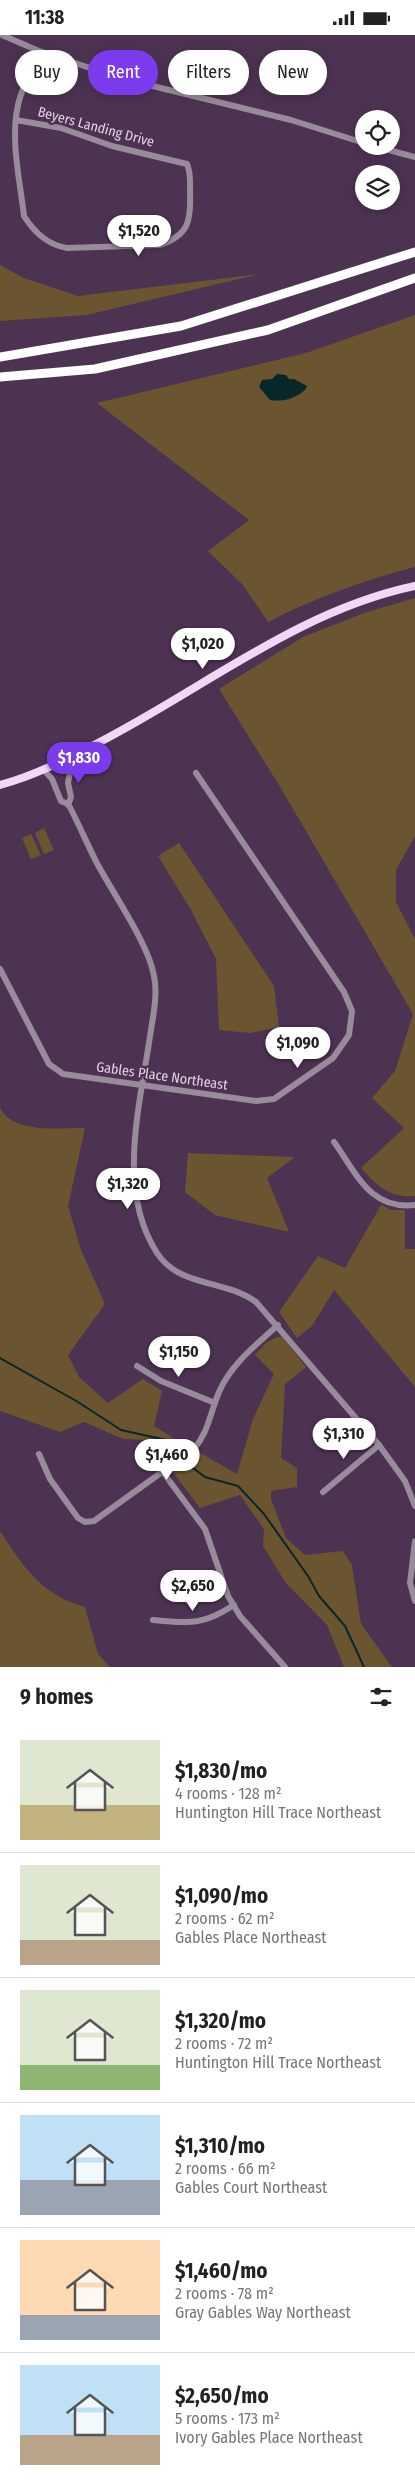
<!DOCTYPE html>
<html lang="en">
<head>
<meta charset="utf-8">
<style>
	body { margin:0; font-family:"Fira Sans Condensed",sans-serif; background:#f6f6f6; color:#222; height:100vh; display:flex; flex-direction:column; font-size:19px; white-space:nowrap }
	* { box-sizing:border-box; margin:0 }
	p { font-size:16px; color:#767676 }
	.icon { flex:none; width:28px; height:28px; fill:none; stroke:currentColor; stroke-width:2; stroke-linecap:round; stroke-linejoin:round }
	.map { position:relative; height:1632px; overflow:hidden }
	.sheet { display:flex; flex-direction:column; background:#fff; flex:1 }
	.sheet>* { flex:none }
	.guide { position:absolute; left:15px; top:15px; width:385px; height:45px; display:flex; gap:10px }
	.controls { position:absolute; left:355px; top:75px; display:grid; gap:10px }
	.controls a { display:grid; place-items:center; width:45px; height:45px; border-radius:50%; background:#fff; box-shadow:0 2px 12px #0003; font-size:25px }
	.price { position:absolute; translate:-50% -42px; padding:0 11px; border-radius:18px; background:#fff; color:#222; font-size:16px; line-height:32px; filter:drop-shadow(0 1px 2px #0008) }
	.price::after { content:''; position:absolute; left:50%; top:30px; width:15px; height:11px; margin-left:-8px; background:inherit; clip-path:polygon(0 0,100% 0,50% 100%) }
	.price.current { background:#7c3aed; color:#fff }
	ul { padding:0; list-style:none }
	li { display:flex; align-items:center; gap:15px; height:125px; padding:0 20px }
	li+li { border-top:1px solid #e0e0e0 }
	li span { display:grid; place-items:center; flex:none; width:140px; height:100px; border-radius:0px; color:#555 }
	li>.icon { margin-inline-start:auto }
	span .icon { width:60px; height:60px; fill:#fffc; stroke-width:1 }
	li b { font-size:21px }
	h2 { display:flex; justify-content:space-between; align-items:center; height:60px; padding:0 20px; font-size:21px }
	.tag { padding:0 18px; border-radius:22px; background:#fff; box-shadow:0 2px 12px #0003; font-size:18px; line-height:45px }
	.tag.current { background:#7c3aed; color:#fff }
	.status { display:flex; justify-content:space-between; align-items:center; height:35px; padding:0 25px; background:#fff; direction:ltr }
	.status svg { height:14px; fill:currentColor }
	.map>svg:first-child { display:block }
	.green { fill:#6a5530 }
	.water { fill:#082728 }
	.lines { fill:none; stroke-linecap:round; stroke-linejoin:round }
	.stream { stroke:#082728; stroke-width:2 }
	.minor { stroke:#988b9b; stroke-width:6 }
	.major { stroke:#f2d7f8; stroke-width:8 }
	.highway { stroke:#fff; stroke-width:9 }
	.labels { text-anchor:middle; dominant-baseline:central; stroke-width:5; stroke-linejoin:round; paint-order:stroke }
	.street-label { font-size:14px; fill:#e2d2e5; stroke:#4d3352 }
</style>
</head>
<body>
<div class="status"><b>11:38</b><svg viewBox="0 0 49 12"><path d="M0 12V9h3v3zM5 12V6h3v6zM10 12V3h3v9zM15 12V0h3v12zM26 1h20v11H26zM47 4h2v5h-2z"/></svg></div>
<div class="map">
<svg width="415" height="1632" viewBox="0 0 415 1632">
	<rect width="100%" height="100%" fill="#4d3352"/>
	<g class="green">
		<path d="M 0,230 L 24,243 L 78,261 L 260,239 L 86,280 L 0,286 Z"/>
		<path d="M 415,280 L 415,532 C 365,545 314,563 268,587 L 243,550 L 208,516 L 249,485 L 97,368 L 306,318 Z"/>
		<path d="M 415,563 L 415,801 L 396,835 L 396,867 L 415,904 L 415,1161 C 391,1164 376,1150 361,1133 L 404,1093 L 372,1063 L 395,1036 L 413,979 L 282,755 L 219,654 L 303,602 L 364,578 Z"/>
		<path d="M 44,793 L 54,815 L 44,819 L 35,798 Z"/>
		<path d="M 31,799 L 41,820 L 31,824 L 22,803 Z"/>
		<path d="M 179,808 L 274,951 L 279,992 L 250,998 L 219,995 L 216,924 L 191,875 L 158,821 Z"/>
		<path d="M 0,1073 C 13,1099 61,1093 85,1093 L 68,1171 L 81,1215 L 105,1269 L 68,1320 L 79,1342 L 108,1368 L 143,1344 L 162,1356 L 154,1391 L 188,1412 L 174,1423 L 149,1405 L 123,1404 L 84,1387 L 60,1397 L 0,1376 Z"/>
		<path d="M 188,1118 L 295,1122 L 267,1143 L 289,1197 L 215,1180 L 185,1157 Z"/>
		<path d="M 381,1170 L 391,1175 L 405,1175 L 405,1214 L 415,1214 L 415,1352 L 334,1255 L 312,1291 L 297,1303 L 279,1277 L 318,1221 L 345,1233 Z"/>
		<path d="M 277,1302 L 282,1302 L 306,1332 L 285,1349 L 281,1423 L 297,1433 L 297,1452 L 271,1456 L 271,1464 L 286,1503 L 305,1520 L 343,1516 L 352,1530 L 361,1589 L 392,1632 L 344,1632 L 327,1590 L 285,1547 L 263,1511 L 264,1494 L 240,1460 L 200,1473 L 172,1436 L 197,1416 L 237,1439 L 253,1384 L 274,1339 L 255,1320 L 266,1308 Z"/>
		<path d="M 0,1496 C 23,1531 41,1560 85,1572 L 98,1619 L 110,1632 L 0,1632 Z"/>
	</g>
	<path class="water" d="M 277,339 L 286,340 L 289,344 L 294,344 L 307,351 L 305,355 C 294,364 283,367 270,365 L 259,352 L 262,345 L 272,344 Z"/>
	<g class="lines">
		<g class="stream">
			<path d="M 0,1323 L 78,1367 L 121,1395 L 166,1405 L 177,1416"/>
			<path d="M 189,1430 L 205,1442 L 238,1451 L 264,1479 L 308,1541 L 319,1561 L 345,1591 L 364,1632"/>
		</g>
		<g class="minor">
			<path d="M 2,0 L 39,16 L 120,43 L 291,85 L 364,108"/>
			<path d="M 16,85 L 61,93 L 112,111 L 187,129 C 191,138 190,147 190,157 C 191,186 189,200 160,210 L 67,213 C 48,210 34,197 24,181 C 20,146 10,105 18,70 C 22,52 32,34 39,16"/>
			<path d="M 374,111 L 415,122"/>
			<path d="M 44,735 L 52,744 L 61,766 C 63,767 66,768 68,769 C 72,774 92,820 98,830 C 114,860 149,910 154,941 C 158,959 153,982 150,1001 C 140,1071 116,1154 157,1218 C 180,1253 225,1244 256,1267 L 379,1410 L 405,1446 L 415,1471"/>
			<path d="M 68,770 L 71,762 L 68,748 L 73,721"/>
			<path d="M 0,934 L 49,1029 L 63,1039 L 256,1066 L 274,1064 L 333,1023 L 349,1000 L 352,976 L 344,957 L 196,738"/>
			<path d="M 334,1107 C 357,1139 370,1175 415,1170"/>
			<path d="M 137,1331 L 161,1346 L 215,1368"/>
			<path d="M 39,1419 L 50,1444 L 78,1483 L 85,1487 L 94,1486 L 194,1414 C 209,1396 210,1378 219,1357 C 231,1329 256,1310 278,1290"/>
			<path d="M 162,1436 L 205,1494 L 228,1561 L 240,1581 L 285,1632"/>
			<path d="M 323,1457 L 379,1410"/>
			<path d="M 415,1506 L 410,1548 L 415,1566"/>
			<path d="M 153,1585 C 189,1588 202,1591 234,1570"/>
		</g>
		<path class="major" d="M 0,750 C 33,741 63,726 94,710 C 201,656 296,576 415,551"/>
		<g class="highway">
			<path d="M 0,322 L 181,291 L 415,217"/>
			<path d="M 0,342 L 95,334 L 268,295 L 415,243"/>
		</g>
	</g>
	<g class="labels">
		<g class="street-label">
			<text transform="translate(96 92) rotate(15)">Beyers Landing Drive</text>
			<text transform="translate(162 1041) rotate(8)">Gables Place Northeast</text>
		</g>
	</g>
</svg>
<div class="controls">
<a><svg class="icon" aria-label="locate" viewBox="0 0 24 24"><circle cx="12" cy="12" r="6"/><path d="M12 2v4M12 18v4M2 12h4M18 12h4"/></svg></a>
<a><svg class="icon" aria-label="layers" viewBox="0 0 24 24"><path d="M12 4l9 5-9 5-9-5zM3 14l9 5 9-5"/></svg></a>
</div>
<b class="price" style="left:139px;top:222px">$1,520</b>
<b class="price" style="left:203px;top:635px">$1,020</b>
<b class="price current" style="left:79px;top:749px">$1,830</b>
<b class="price" style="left:298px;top:1034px">$1,090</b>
<b class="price" style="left:128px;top:1175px">$1,320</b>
<b class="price" style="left:179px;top:1343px">$1,150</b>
<b class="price" style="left:344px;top:1425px">$1,310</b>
<b class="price" style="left:167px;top:1446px">$1,460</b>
<b class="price" style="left:193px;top:1577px">$2,650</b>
<div class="guide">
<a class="tag">Buy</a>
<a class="tag current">Rent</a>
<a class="tag">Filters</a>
<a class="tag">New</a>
</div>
</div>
<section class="sheet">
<h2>9 homes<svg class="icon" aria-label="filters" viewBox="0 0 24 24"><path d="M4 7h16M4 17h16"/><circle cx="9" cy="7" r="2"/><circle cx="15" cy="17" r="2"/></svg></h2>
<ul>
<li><span style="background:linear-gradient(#dfe7d0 65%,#c2b280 0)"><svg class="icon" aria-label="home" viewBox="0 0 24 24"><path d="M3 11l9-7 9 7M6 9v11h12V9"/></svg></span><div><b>$1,830/mo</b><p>4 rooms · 128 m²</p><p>Huntington Hill Trace Northeast</p></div></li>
<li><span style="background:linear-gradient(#dfe7d0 75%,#b9a48a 0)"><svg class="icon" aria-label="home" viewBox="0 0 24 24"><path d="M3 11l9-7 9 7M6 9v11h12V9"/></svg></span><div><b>$1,090/mo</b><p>2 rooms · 62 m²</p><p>Gables Place Northeast</p></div></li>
<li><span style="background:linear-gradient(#dfe7d0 75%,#8fb573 0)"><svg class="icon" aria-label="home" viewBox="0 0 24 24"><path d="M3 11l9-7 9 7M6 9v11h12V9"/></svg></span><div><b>$1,320/mo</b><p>2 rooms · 72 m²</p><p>Huntington Hill Trace Northeast</p></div></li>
<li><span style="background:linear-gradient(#bfe0f5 65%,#9aa5b1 0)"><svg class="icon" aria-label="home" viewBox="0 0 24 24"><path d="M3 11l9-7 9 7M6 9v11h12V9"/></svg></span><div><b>$1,310/mo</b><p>2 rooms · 66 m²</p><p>Gables Court Northeast</p></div></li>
<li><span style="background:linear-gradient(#ffd9b3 75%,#9aa5b1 0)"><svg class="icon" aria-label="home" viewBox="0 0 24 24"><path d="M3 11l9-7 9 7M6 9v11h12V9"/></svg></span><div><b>$1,460/mo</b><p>2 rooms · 78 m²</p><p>Gray Gables Way Northeast</p></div></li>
<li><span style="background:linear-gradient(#bfe0f5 70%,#b9a48a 0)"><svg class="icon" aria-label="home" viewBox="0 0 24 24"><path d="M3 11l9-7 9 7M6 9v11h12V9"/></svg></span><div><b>$2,650/mo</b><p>5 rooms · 173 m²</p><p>Ivory Gables Place Northeast</p></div></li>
</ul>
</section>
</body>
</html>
